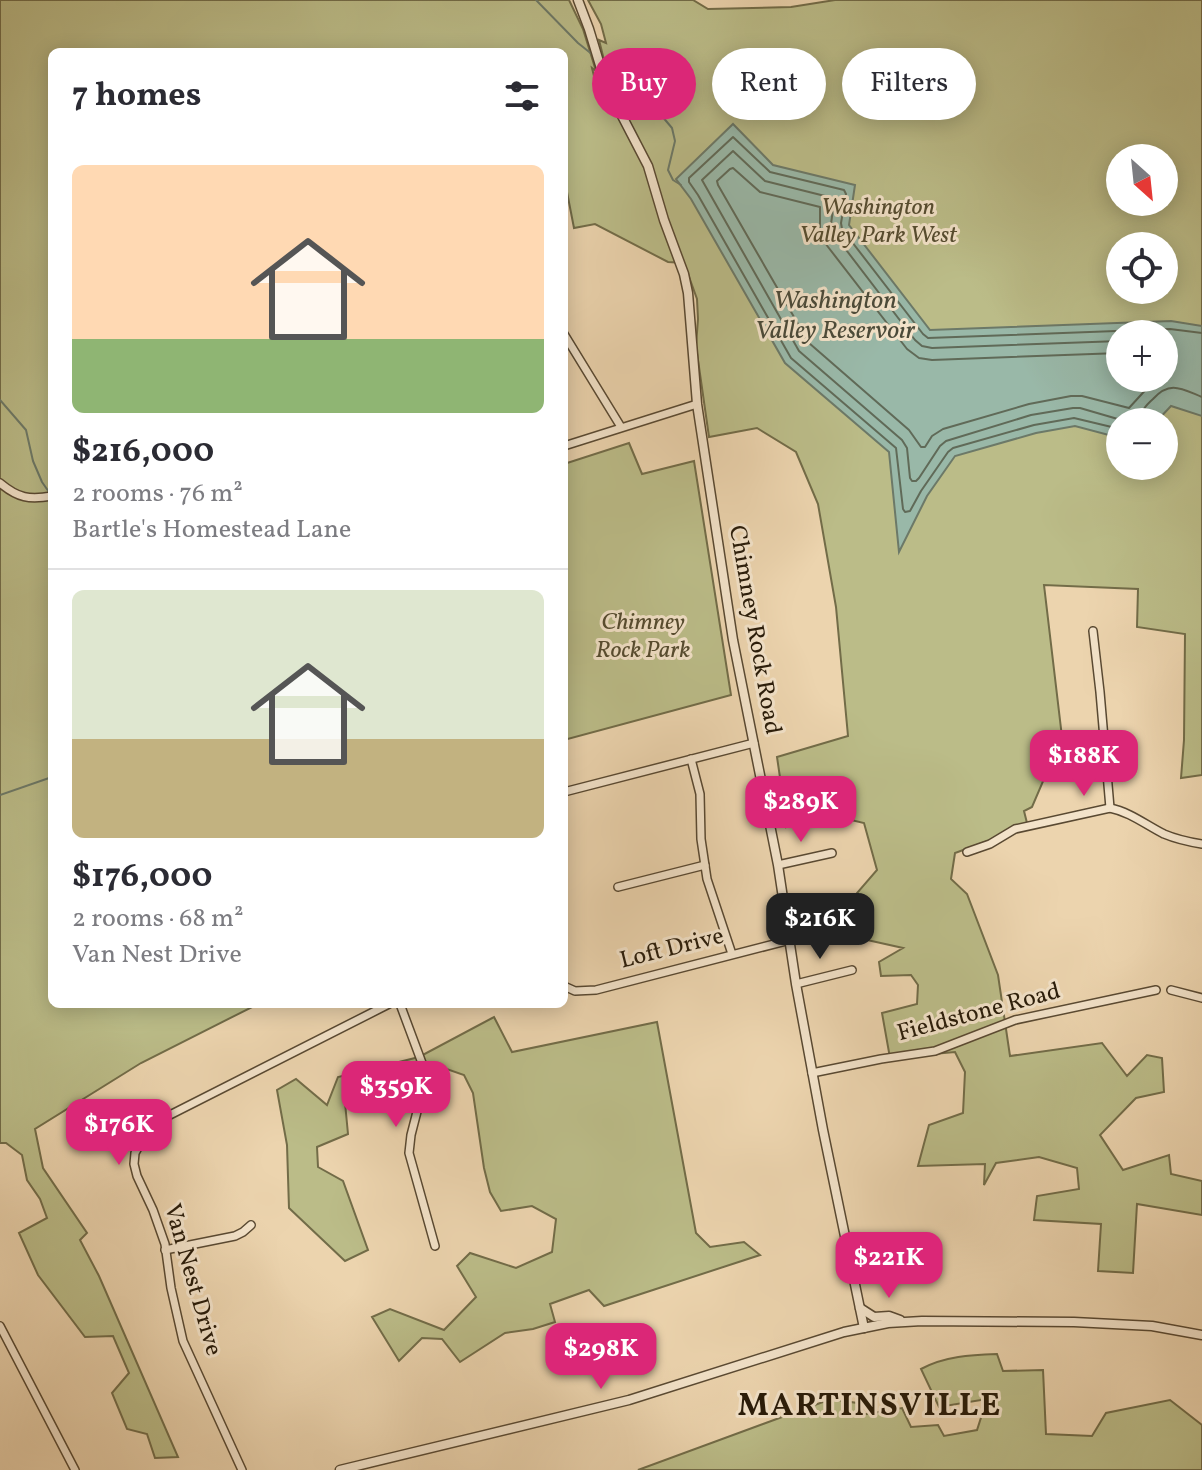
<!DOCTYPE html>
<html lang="en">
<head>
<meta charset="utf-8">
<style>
	body { margin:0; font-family:Vollkorn,serif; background:#f7f7f7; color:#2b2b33; height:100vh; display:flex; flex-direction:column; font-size:30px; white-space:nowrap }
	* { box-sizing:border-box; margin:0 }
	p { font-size:26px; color:#7c7c81 }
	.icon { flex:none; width:44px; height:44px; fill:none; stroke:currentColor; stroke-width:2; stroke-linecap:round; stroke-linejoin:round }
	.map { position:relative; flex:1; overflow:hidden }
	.panel { position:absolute; left:48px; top:48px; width:520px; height:960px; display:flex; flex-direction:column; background:#fff; border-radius:12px; box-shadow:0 4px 20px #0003 }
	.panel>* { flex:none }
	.hud { position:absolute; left:592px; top:48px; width:490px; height:72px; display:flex; gap:16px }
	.needle { width:52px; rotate:153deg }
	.tools { position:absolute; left:1106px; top:144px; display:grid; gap:16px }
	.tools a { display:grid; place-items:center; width:72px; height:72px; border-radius:50%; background:#fff; box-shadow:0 4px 20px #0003; font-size:40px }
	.price { position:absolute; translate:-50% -68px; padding:0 18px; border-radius:16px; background:#db2777; color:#fff; font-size:26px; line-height:52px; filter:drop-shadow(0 2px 4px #0008) }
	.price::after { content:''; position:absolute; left:50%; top:48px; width:24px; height:18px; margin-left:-12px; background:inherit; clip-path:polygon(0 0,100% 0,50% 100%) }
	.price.on { background:#222; color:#fff }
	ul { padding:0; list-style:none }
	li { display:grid; align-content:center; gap:16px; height:424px; padding:0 24px }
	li+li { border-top:2px solid #e1e1e2 }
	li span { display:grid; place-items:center; height:248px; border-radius:12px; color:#555 }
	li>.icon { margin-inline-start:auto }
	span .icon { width:144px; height:144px; fill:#fffc; stroke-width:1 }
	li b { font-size:34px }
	h2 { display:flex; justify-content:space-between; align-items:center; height:96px; padding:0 24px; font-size:34px }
	.pill { padding:0 28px; border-radius:36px; background:#fff; box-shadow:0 4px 20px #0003; font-size:28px; line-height:72px }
	.pill.on { background:#db2777; color:#fff }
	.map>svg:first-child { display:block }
	.green { fill:#bbbc88; stroke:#726c48; stroke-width:2; fill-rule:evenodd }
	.water { fill:#99b8a8; stroke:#6c7968; stroke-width:2; fill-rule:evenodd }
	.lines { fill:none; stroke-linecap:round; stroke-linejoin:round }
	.shore { stroke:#606a58; stroke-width:2 }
	.stream { stroke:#6c7968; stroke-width:2 }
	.minor-casing { stroke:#594932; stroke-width:10 }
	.tertiary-casing { stroke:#594932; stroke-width:11 }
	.minor { stroke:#f3e3ca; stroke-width:7 }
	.tertiary { stroke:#f3e3ca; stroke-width:8 }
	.labels { text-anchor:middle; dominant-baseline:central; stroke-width:6; stroke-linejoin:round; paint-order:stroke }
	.park-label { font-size:24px; font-style:italic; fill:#544b2f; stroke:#f3e3ca }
	.street-label { font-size:24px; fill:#281b09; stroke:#f3e3ca }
	.water-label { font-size:26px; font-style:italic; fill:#4a4a39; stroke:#f3e3ca }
	.district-label { font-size:32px; font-weight:bold; letter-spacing:2px; fill:#281b09; stroke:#f3e3ca }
</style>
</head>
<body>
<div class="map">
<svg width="1202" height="1470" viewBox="0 0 1202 1470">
	<rect width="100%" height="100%" fill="#ecd4ae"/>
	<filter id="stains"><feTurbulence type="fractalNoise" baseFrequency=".0025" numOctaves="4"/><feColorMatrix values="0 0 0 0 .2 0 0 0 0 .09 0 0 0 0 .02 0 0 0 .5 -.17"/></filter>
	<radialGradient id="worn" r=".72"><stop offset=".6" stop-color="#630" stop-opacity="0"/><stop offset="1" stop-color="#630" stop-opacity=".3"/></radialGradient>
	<g class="green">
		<path d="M 0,0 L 569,0 L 583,29 L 596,71 L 592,68 L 594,76 L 604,60 L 599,40 L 606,43 L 601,24 L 588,0 L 693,0 L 708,9 L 791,7 L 835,0 L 1202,0 L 1202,775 L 1181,778 L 1184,740 L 1185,634 L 1137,627 L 1138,589 L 1044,585 L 1062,737 L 1032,807 L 1024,811 L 1027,823 L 993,839 L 955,853 L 951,879 L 967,894 L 998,975 L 1010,1056 L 1102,1043 L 1127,1076 L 1147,1055 L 1162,1058 L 1164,1092 L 1136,1098 L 1100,1135 L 1123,1170 L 1169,1155 L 1171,1174 L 1202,1181 L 1202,1215 L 1137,1204 L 1133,1273 L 1098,1271 L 1101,1224 L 1034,1220 L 1037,1196 L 1079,1189 L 1077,1168 L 1039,1157 L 996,1163 L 984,1185 L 985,1164 L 918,1166 L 929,1125 L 963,1113 L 965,1072 L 955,1052 L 890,1058 L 882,1013 L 917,1004 L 918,985 L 911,975 L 881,976 L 879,962 L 903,948 L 858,938 L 857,893 L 877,870 L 864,823 L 830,815 L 808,818 L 786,827 L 785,822 L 776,823 L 771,794 L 782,791 L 777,757 L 848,736 L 836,607 L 818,504 L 796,452 L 757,428 L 709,437 L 696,346 L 698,319 L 697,299 L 684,263 L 668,262 L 595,224 L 574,228 L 566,187 L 564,186 L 564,52 L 52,52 L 52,1004 L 258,1004 L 141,1063 L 35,1129 L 43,1168 L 87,1233 L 80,1240 L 99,1276 L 178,1457 L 155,1458 L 147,1434 L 127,1429 L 112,1393 L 129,1373 L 113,1336 L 85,1337 L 38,1275 L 19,1233 L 47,1218 L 40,1199 L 27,1180 L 22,1155 L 6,1143 L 0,1143 ZM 1120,158 L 1164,158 L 1164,202 L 1120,202 ZM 1120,246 L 1164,246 L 1164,290 L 1120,290 ZM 1120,334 L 1164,334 L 1164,378 L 1120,378 ZM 1120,422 L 1164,422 L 1164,466 L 1120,466 Z"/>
		<path d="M 629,443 L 642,474 L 694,461 L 731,695 L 564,740 L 564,464 Z"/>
		<path d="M 494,1017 L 512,1052 L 657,1022 L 696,1233 L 710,1247 L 744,1242 L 760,1255 L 604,1306 L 589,1290 L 550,1304 L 555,1322 L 533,1329 L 505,1333 L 460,1362 L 442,1339 L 422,1338 L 399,1361 L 372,1317 L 390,1309 L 444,1330 L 476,1297 L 457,1266 L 470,1253 L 516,1268 L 552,1252 L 556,1219 L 532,1206 L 501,1211 L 490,1192 L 484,1168 L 473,1093 L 464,1075 L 441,1067 L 344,1092 L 348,1134 L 317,1147 L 318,1167 L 343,1181 L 368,1250 L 345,1261 L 289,1208 L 287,1145 L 277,1090 L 296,1079 L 327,1105 L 338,1077 L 419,1057 Z"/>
		<path d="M 997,1354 L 1003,1371 L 1043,1370 L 1046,1434 L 1092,1436 L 1106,1413 L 1170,1400 L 1202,1425 L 1202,1470 L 638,1470 L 831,1399 L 857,1403 L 860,1415 L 902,1408 L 911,1427 L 938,1425 L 944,1436 L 977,1430 L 987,1399 L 939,1407 L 921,1369 C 945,1356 971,1355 997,1354 Z"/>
	</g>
	<path class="water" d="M 733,124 L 773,165 L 855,185 L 849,225 L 930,330 L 1171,321 L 1202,326 L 1202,416 L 1171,406 L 1156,422 L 1120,422 L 1120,438 L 1075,426 L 1036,433 L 955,456 L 927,496 L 899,552 L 889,452 L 785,363 L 691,199 L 676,179 ZM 1120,334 L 1164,334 L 1164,378 L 1120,378 Z"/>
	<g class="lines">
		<g class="shore">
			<path d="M 1120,341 L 932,348 L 922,346 L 915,340 L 834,234 L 831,224 L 834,202 L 833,198 L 765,181 L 733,151 L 702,180 L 799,351 L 902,440 L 907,448 L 910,478 L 912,481 L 916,481 L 919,478 L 940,446 L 946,441 L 1031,415 L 1073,408 L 1080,408 L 1128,422"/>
			<path d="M 1120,353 L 932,360 L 919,358 L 907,349 L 825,243 L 820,231 L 820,207 L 760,192 L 733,168 L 730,169 L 717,181 L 718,185 L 809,343 L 909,430 L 921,447 L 925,447 L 932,436 L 943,429 L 1029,404 L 1071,396 L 1082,396 L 1129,408 L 1150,385 L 1160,378"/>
			<path d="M 1140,422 C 1141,411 1145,406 1153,399 C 1170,380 1182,389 1202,397"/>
			<path d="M 1120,429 L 1074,418 L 1034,425 L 953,448 L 948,452 L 921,491 L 910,511 L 905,512 L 903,509 L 896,448 L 791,358 L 698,195 L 689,182 L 689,178 L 733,137 L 770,172 L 844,190 L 846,194 L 841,223 L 842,229 L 923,334 L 928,338 L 1170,329 L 1202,333"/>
		</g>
		<g class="stream">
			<path d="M 536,0 L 578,43 L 593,55"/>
			<path d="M 601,61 L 640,90 L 672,128 L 675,141 L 668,170 L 673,180 L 681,185"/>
			<path d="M 0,400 L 26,430 L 33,461 L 42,482 L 51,495"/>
			<path d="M 0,795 L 52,777"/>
		</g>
		<defs>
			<g id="minor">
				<path d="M 564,334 L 621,427"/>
				<path d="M 564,446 L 697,404"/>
				<path d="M 0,483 C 18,498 29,500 52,496"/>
				<path d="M 1093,631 L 1100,692 L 1110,808"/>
				<path d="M 691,759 L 700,794 L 701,839 L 707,879 L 732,954"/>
				<path d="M 564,792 L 754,743"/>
				<path d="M 967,852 L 990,844 L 1015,829 L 1110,808 C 1130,812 1146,825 1164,834 C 1176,839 1189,842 1202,844"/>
				<path d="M 778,865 L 832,853"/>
				<path d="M 618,887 L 705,865"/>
				<path d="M 796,984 L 852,970"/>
				<path d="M 564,986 L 575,991 L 596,990 L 790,940"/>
				<path d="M 1171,990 L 1202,998"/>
				<path d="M 400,1004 L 422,1063 L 420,1100 L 411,1135 L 409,1153 L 435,1246"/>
				<path d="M 812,1073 L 881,1059 L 935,1051 L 1015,1020 L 1156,990"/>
				<path d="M 165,1250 L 235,1236 L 243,1232 L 251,1225"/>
				<path d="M 0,1326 L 75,1470"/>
				<path d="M 242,1470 L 183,1341 L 171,1288 L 165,1244 L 153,1210 L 137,1176 L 134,1164 L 135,1153 L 149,1128 L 162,1119 L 389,1004"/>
			</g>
			<g id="tertiary">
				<path d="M 578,0 L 589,29 L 606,85 L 648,166 L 664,220 L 684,274 L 688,293 L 697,404 L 733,640 L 778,865 L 796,984 L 823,1130 L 864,1328"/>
				<path d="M 860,1308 L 874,1317 L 889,1316 L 900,1320"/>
				<path d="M 340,1470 L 629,1400 L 844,1332 L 888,1323 L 922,1321 L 1074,1322 L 1152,1326 L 1202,1335"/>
			</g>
		</defs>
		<use href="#minor" class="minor-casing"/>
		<use href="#tertiary" class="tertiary-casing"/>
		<use href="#minor" class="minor"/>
		<use href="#tertiary" class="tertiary"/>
	</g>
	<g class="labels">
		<g class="park-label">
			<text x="878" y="208">Washington<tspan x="878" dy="28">Valley Park West</tspan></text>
			<text x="643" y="623">Chimney<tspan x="643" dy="28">Rock Park</tspan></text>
		</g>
		<g class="street-label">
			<text transform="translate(754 630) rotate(80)">Chimney Rock Road</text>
			<text transform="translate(672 949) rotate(-14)">Loft Drive</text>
			<text transform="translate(979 1013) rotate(-15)">Fieldstone Road</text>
			<text transform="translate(192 1280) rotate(74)">Van Nest Drive</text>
		</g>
		<g class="water-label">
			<text x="835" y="301">Washington<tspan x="835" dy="30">Valley Reservoir</tspan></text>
		</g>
		<g class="district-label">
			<text x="870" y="1407">MARTINSVILLE</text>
		</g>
	</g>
	<rect width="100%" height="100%" filter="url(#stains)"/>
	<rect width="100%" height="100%" fill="url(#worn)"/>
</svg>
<div class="tools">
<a><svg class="needle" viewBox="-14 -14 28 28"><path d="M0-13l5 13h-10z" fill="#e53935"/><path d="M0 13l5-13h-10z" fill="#7c7c81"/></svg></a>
<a><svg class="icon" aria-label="locate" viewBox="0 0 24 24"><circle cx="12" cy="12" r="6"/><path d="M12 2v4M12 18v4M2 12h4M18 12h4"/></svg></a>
<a>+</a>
<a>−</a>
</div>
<b class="price" style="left:1084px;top:798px">$188K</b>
<b class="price" style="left:801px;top:844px">$289K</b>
<b class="price on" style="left:820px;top:961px">$216K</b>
<b class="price" style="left:396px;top:1129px">$359K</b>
<b class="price" style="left:119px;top:1167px">$176K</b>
<b class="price" style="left:889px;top:1300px">$221K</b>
<b class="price" style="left:601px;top:1391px">$298K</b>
<div class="hud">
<a class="pill on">Buy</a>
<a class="pill">Rent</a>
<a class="pill">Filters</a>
</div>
<section class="panel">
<h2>7 homes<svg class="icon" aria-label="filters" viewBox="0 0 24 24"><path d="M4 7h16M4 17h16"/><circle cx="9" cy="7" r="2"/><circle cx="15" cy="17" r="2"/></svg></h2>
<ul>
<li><span style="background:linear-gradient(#ffd9b3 70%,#8fb573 0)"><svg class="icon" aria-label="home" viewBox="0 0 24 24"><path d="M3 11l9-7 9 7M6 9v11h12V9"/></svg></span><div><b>$216,000</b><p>2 rooms · 76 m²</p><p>Bartle's Homestead Lane</p></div></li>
<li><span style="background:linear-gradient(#dfe7d0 60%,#c2b280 0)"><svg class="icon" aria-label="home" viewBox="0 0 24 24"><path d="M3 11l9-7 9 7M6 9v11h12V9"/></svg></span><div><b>$176,000</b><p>2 rooms · 68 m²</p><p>Van Nest Drive</p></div></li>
</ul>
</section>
</div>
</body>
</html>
